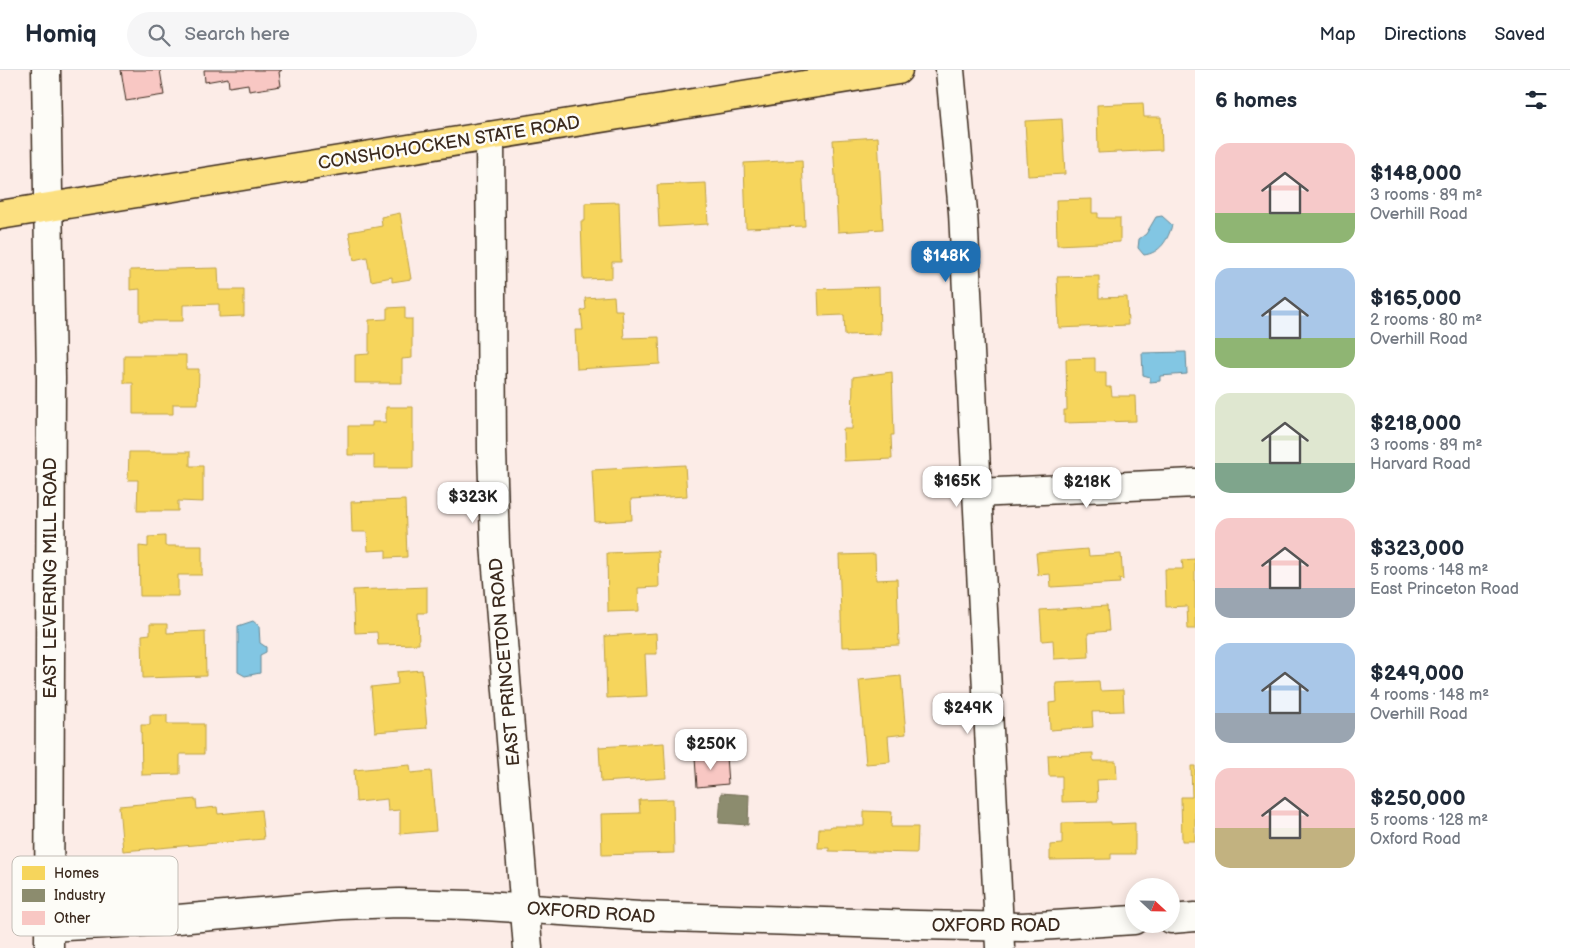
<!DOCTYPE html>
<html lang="en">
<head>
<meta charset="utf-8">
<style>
	body { margin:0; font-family:"Balsamiq Sans",sans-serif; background:#f6f6f7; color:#1f2937; height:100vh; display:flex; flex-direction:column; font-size:19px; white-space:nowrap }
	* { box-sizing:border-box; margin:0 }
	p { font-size:16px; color:#747a83 }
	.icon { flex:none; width:28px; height:28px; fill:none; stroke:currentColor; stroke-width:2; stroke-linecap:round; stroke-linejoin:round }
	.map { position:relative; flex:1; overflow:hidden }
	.details { display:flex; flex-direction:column; background:#fff; width:375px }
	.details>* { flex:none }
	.needle { width:32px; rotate:112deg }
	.buttons { position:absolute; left:1125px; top:808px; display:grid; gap:10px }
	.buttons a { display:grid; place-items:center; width:55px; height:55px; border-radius:50%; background:#fff; box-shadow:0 2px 12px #0003; font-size:25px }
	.price { position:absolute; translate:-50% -42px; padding:0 11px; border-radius:10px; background:#fff; color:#222; font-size:16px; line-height:32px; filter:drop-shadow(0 1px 2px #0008) }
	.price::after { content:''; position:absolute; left:50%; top:30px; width:15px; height:11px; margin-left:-8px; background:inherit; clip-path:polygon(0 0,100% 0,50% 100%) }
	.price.on { background:#1f6fb2; color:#fff }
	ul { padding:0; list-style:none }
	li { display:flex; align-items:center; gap:15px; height:125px; padding:0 20px }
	li span { display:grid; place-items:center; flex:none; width:140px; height:100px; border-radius:15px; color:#555 }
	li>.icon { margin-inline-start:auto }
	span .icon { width:60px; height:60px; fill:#fffc; stroke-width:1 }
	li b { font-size:21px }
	h2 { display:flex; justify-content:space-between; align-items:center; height:60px; padding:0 20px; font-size:21px }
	header { display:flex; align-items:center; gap:30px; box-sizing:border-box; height:70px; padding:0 25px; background:#fff; border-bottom:1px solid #e0e1e3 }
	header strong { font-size:24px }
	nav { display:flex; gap:28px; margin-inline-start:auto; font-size:18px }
	.search { width:350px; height:45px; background:#f6f6f7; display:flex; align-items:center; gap:12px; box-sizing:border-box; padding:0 18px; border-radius:28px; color:#747a83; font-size:19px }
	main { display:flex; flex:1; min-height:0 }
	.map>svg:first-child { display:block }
	.water { fill:#82c6e3; stroke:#668894 }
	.homes { fill:#f6d55c; stroke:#bea249 }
	.industry { fill:#8c8c6e; stroke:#746f56 }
	.building { fill:#f8c7c3; stroke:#3b2a1e }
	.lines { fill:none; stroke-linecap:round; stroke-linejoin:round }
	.minor-casing { stroke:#3b2a1e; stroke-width:31 }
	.major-casing { stroke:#3b2a1e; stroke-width:31 }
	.minor { stroke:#fdfcf7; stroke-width:28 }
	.major { stroke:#fce080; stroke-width:28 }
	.labels { text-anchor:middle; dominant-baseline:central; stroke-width:5; stroke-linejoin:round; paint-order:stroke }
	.street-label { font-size:18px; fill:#3b2a1e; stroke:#fdfcf7 }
	.key { fill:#fdfcf7; stroke:#c3bdb6; stroke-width:1 }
	.key-label { font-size:14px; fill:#3b2a1e }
</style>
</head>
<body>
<header>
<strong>Homiq</strong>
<div class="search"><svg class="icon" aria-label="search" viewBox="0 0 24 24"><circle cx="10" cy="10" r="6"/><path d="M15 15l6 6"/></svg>Search here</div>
<nav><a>Map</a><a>Directions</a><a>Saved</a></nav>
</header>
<main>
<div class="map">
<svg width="1195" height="878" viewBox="0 0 1195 878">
	<rect width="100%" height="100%" fill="#fcece7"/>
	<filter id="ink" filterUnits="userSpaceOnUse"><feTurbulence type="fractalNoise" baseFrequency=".02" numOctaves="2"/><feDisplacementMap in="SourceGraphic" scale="10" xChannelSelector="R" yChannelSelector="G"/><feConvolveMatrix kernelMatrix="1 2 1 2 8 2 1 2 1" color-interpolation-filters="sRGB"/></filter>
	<g filter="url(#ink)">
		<g class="water">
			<path d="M 1162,146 L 1172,155 C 1168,170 1160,183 1144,185 L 1138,178 L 1139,169 L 1146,164 L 1156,147 Z"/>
			<path d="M 1186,282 L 1187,304 L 1160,306 L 1160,311 L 1150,312 L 1150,307 L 1143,305 L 1142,283 Z"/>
			<path d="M 253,551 L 259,556 L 260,573 L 266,577 L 266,582 L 260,585 L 260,603 L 245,606 L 238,602 L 238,556 Z"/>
		</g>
		<g class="homes">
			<path d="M 1143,33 L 1144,47 L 1161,47 L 1162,80 L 1098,83 L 1097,35 Z"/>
			<path d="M 1062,49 L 1065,104 L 1028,106 L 1025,51 Z"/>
			<path d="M 878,67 L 883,159 L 838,162 L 833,70 Z"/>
			<path d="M 802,90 L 805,156 L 746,158 L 744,93 Z"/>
			<path d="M 706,113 L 708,154 L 659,157 L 657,115 Z"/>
			<path d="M 1092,129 L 1092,143 L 1098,143 L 1098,148 L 1120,148 L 1120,172 L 1057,175 L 1056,130 Z"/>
			<path d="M 619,132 L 621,192 L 612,192 L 612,208 L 583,209 L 581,151 L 585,151 L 585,133 Z"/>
			<path d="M 400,143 L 411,209 L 392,212 L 392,207 L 371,211 L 367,187 L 354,190 L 349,162 L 382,156 L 381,147 Z"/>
			<path d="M 218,198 L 219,220 L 244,220 L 244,246 L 219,247 L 219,234 L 183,235 L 183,251 L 140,251 L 140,219 L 130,220 L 130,200 Z"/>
			<path d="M 1099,206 L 1099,228 L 1127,227 L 1128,255 L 1059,258 L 1057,207 Z"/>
			<path d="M 879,217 L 880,264 L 845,265 L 844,245 L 819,246 L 818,219 Z"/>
			<path d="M 614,226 L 615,240 L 622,240 L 624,268 L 659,267 L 660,294 L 577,299 L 575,260 L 583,260 L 581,241 L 586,239 L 585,228 Z"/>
			<path d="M 405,237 L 405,249 L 412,249 L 412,288 L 402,289 L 402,313 L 355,313 L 355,285 L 369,284 L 369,250 L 387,249 L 387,238 Z"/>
			<path d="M 124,285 L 186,285 L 186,299 L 199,299 L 198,334 L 173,334 L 173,344 L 133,344 L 133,313 L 124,313 Z"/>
			<path d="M 1095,288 L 1095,302 L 1106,302 L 1106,317 L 1111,317 L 1112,326 L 1135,326 L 1136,351 L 1064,353 L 1064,340 L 1067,340 L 1066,289 Z"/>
			<path d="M 892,302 L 894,365 L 891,365 L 892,389 L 844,391 L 843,359 L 852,359 L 853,307 Z"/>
			<path d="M 386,337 L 413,337 L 413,398 L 374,398 L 374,385 L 348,385 L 348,356 L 372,356 L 372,352 L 386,352 Z"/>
			<path d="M 129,382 L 190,382 L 190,396 L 203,396 L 203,432 L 178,431 L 178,441 L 137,441 L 138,410 L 128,410 Z"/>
			<path d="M 685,395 L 687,426 L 631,429 L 632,450 L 595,452 L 592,400 Z"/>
			<path d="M 405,430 L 407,487 L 386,488 L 386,480 L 368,481 L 367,462 L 352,462 L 351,432 Z"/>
			<path d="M 165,466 L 165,476 L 202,476 L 202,505 L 178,505 L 178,526 L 140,526 L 139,476 L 148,477 L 148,467 Z"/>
			<path d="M 1088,479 L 1089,486 L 1121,484 L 1123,510 L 1119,509 L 1120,513 L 1051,517 L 1050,504 L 1038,505 L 1036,483 Z"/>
			<path d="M 658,481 L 659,517 L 638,518 L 639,541 L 608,542 L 607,483 Z"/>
			<path d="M 875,484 L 876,510 L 897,509 L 899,575 L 842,577 L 839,485 Z"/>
			<path d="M 1195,489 L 1195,559 L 1188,559 L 1187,536 L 1166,537 L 1165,499 L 1183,499 L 1182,490 Z"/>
			<path d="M 427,517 L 427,543 L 418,543 L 419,574 L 378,575 L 377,562 L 355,563 L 353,520 Z"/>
			<path d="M 1107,536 L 1109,561 L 1088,563 L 1089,587 L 1054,589 L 1053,570 L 1042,571 L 1040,540 Z"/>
			<path d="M 150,554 L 167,554 L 167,563 L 205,561 L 206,606 L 143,608 L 142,565 L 150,564 Z"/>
			<path d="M 656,563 L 657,584 L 645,584 L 647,626 L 607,628 L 605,566 Z"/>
			<path d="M 422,600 L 427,658 L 375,662 L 371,617 L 398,614 L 397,602 Z"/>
			<path d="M 901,606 L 906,664 L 888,666 L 890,692 L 866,694 L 859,610 Z"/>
			<path d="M 1099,611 L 1100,621 L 1123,620 L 1124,641 L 1092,642 L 1093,657 L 1050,660 L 1049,633 L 1057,632 L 1056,613 Z"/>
			<path d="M 150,645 L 167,645 L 167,654 L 204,654 L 204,684 L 180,684 L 180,704 L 142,705 L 141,655 L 150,655 Z"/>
			<path d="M 664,673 L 666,708 L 601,712 L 599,677 Z"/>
			<path d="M 1093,683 L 1093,691 L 1116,691 L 1117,709 L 1097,710 L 1098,731 L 1062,732 L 1062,706 L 1049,706 L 1048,685 Z"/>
			<path d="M 410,695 L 411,703 L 431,701 L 436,761 L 400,764 L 400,740 L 388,741 L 387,729 L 356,732 L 354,700 Z"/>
			<path d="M 1191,696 L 1195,696 L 1195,771 L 1182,771 L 1181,727 L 1192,727 Z"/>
			<path d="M 196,729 L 197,739 L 217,737 L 218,744 L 261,740 L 264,769 L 123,781 L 119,736 Z"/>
			<path d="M 673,729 L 674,783 L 602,785 L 601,744 L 640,743 L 639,730 Z"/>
			<path d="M 864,741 L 892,742 L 891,757 L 918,757 L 917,783 L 829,781 L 829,778 L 818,778 L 819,758 L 830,758 L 831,756 L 864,756 Z"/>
			<path d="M 1111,752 L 1111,754 L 1135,753 L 1135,784 L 1111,784 L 1111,789 L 1050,790 L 1050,775 L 1062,774 L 1062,753 Z"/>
		</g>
		<path class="industry" d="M 721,723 L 749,725 L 748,755 L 719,753 Z"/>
		<g class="building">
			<path d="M 121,0 L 160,0 L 164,25 L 126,31 Z"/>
			<path d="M 204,0 L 282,0 L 279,2 L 281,16 L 249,21 L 248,14 L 229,17 L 228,8 L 205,12 Z"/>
			<path d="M 726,686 L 728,714 L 697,717 L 695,688 Z"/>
		</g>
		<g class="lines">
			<defs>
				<g id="minor">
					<path d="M 46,0 L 51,308 L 49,878"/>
					<path d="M 950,0 L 963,142 L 1000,878"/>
					<path d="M 490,66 L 492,380 L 495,474 L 528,878"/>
					<path d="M 977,423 L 1195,413"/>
					<path d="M 1171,849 L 1195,847"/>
					<path d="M 49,857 L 155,851 L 341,835 L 399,833 L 469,835 L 639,846 L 918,855 L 1023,857 L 1134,850"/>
				</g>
				<path id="major" d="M 0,145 L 898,0"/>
			</defs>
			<use href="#minor" class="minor-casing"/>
			<use href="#major" class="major-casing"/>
			<use href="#minor" class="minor"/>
			<use href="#major" class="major"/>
		</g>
	</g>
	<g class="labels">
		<g class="street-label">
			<text transform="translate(449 73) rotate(-9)">CONSHOHOCKEN STATE ROAD</text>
			<text transform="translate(50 508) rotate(-90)">EAST LEVERING MILL ROAD</text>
			<text transform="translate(505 592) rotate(-95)">EAST PRINCETON ROAD</text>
			<text transform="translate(591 843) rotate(4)">OXFORD ROAD</text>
			<text x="996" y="855">OXFORD ROAD</text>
		</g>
	</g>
	<rect x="12" y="786" width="166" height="80" rx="8" class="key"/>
	<rect x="22" y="796" width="23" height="14" fill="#f6d55c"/>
	<rect x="22" y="819" width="23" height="13" fill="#8c8c6e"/>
	<rect x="22" y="841" width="23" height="14" fill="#f8c7c3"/>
	<g class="key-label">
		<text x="54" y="808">Homes</text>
		<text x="54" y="830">Industry</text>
		<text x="54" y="853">Other</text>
	</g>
</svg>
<div class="buttons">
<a><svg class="needle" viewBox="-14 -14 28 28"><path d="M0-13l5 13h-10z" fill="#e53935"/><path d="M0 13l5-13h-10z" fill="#747a83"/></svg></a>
</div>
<b class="price on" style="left:946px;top:213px">$148K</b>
<b class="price" style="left:957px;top:438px">$165K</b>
<b class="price" style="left:1087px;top:439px">$218K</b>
<b class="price" style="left:473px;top:454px">$323K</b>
<b class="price" style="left:968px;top:665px">$249K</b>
<b class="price" style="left:711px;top:701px">$250K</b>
</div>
<section class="details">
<h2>6 homes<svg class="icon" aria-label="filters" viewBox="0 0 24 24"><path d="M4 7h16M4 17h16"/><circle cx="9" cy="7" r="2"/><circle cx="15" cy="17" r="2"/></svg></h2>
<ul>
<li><span style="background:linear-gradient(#f6c9c9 70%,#8fb573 0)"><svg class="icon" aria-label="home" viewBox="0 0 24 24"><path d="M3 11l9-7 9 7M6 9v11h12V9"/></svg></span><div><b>$148,000</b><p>3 rooms · 89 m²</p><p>Overhill Road</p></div></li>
<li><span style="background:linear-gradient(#a9c7e8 70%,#8fb573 0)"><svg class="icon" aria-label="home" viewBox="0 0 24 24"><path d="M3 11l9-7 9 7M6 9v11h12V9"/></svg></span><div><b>$165,000</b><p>2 rooms · 80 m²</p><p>Overhill Road</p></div></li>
<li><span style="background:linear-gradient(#dfe7d0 70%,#7fa58c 0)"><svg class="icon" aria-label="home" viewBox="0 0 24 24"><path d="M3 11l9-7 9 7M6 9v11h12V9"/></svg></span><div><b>$218,000</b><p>3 rooms · 89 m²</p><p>Harvard Road</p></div></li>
<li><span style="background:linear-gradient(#f6c9c9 70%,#9aa5b1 0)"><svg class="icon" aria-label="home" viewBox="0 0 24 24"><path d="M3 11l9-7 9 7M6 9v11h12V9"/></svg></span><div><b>$323,000</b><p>5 rooms · 148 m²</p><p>East Princeton Road</p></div></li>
<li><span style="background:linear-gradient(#a9c7e8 70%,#9aa5b1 0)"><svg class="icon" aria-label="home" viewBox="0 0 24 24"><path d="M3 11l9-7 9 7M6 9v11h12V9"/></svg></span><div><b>$249,000</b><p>4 rooms · 148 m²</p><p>Overhill Road</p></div></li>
<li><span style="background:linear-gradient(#f6c9c9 60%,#c2b280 0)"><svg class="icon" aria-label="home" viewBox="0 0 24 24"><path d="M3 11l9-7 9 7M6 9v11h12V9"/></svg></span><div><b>$250,000</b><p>5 rooms · 128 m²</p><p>Oxford Road</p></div></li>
</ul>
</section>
</main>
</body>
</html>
